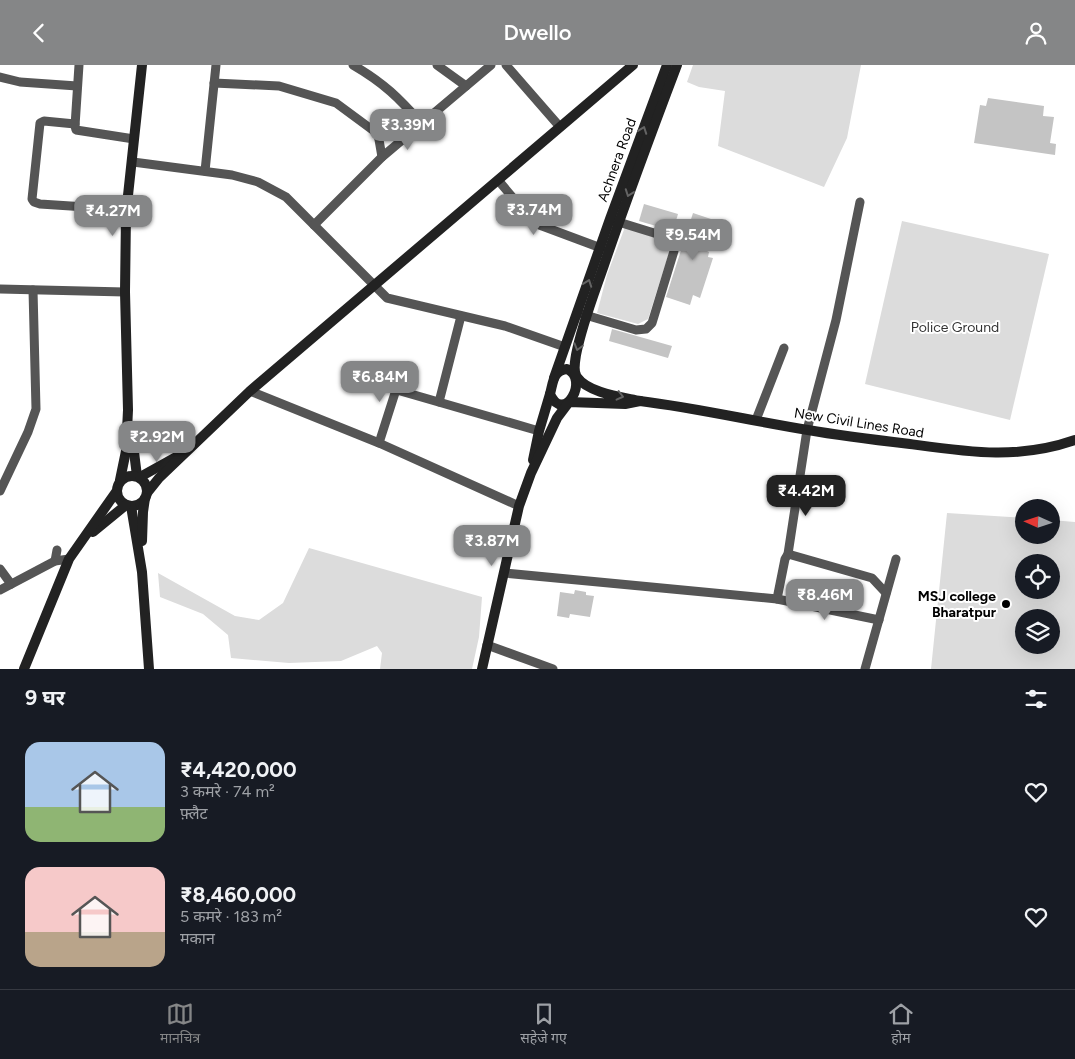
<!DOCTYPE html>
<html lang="hi">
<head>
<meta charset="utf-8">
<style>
	body { margin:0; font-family:Figtree,"Noto Sans Devanagari",sans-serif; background:#20242c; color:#f1f3f6; height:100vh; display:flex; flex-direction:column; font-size:19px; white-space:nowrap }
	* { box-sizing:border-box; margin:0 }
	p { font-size:16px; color:#9ea1a6 }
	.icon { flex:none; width:28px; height:28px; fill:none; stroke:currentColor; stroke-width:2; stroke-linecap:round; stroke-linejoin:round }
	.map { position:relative; height:604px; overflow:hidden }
	.sheet { display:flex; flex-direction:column; background:#171b24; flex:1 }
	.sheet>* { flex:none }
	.needle { width:32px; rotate:273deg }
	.controls { position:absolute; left:1015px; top:434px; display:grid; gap:10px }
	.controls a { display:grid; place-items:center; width:45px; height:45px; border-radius:50%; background:#171b24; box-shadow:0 5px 20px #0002; font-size:25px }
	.price { position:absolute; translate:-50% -42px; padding:0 11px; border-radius:10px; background:#858687; color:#fff; font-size:16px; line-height:32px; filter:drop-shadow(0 1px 2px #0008) }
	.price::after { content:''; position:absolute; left:50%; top:30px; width:15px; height:11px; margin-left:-8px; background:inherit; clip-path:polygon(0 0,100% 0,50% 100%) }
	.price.active { background:#222; color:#fff }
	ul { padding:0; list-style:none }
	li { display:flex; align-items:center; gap:15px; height:125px; padding:0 25px }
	li span { display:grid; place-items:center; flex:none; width:140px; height:100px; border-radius:15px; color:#555 }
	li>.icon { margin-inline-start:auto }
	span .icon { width:60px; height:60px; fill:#fffc; stroke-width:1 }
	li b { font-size:21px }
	h2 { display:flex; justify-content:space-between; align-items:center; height:60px; padding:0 25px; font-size:21px }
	header { display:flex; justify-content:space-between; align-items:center; height:65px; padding:0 25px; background:#858687; color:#fff; font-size:22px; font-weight:600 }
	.menu { display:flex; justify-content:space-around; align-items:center; height:70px; border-top:1px solid #363941; background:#171b24; font-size:14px; color:#9ea1a6 }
	.menu a { display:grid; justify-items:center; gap:2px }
	.menu .active { color:#858687 }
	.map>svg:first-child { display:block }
	.green { fill:#dcdcdc; fill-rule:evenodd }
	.building { fill:#c4c4c4 }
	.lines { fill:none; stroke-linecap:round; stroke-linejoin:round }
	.street { stroke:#555; stroke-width:9 }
	.secondary { stroke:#222; stroke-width:10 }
	.oneway { stroke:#646464 }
	.poi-dot { fill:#000; stroke:#fff; stroke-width:2 }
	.labels { text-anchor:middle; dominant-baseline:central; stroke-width:4; stroke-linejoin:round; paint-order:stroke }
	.street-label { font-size:14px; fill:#000; stroke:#fff }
	.park-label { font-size:14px; fill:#333; stroke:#fff }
	.poi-label { font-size:14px; font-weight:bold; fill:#000; stroke:#fff; text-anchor:end }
</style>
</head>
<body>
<header><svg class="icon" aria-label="back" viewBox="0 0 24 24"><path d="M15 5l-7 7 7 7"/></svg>Dwello<svg class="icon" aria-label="person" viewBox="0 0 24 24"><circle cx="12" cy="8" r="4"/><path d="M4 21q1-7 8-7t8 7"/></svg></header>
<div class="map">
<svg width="1075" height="604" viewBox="0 0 1075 604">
	<rect width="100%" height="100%" fill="#fff"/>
	<g class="green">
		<path d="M 693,0 L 861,0 L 847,73 L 824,122 L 718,81 L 725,26 L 699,22 L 687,17 Z"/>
		<path d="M 902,156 L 1049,189 L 1010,355 L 865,319 Z"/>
		<path d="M 625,162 L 667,177 L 669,188 L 648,254 L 638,259 L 597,248 L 607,210 Z"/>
		<path d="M 947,448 L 1024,453 L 1024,470 L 1051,470 L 1051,455 L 1075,457 L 1075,604 L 931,604 ZM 1024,498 L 1051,498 L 1051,525 L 1024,525 ZM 1051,552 L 1051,580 L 1024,580 L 1024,552 Z"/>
		<path d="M 309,483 L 482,532 L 479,572 L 472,604 L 380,604 L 382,588 L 377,581 L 341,596 L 289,598 L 231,593 L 228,570 L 203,549 L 160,532 L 158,508 L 235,551 L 259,555 L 283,538 Z"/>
	</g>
	<g class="building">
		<path d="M 988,33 L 1044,41 L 1043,51 L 1054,52 L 1050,78 L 1056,79 L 1055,90 L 974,78 L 980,40 L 986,41 Z"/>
		<path d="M 644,139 L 678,149 L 673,166 L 639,156 Z"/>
		<path d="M 693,148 L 717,156 L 707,186 L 709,187 L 708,192 L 713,193 L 700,233 L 693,230 L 690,240 L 666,232 Z"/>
		<path d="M 612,264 L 672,281 L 668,293 L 609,276 Z"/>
		<path d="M 575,525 L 586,527 L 586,530 L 594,531 L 590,552 L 570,549 L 569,553 L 557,551 L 560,527 L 574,529 Z"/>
	</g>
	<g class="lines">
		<g class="street">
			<path d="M 79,0 L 75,61 L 76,65 L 134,74"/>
			<path d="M 353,0 C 384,18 399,33 422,59"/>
			<path d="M 437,0 L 466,21"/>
			<path d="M 506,0 L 560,62"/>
			<path d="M 0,12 L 20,17 L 77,21"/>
			<path d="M 214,18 L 279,21 L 336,38 L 378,69 L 382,92"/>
			<path d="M 75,59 L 44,56 L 40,58 L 32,134 L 34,137 L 40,139 L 86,142 L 126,149"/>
			<path d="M 133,97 L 232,110 L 258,117 L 286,132 L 387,233 L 505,261 L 565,282"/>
			<path d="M 205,106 L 216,0"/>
			<path d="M 498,115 L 534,158 L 601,183"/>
			<path d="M 314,160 L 382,92 L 491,0"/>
			<path d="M 0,224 L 125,227"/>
			<path d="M 582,249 L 636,265 L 646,264 L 652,258 L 674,186 L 673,177 L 667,172 L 612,155"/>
			<path d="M 397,325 L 539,366"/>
			<path d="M 250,326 L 379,378 L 519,441"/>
			<path d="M 439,337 L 461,251"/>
			<path d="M 756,355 L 784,283"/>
			<path d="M 379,378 L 402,306"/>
			<path d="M 0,426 L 28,367 L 36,344 L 33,225"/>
			<path d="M 788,489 L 872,513 L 886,528"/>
			<path d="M 55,496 L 57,485"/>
			<path d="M 0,504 L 11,519"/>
			<path d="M 504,508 L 777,534 L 879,555"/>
			<path d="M 0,525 L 55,496 L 69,494"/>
			<path d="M 777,534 L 785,494 L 788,489 L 807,365 L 836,255 L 860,137"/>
			<path d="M 487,580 L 553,604"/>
			<path d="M 865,604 L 896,494"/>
		</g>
		<g class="secondary">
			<path d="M 567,304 C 590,314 564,360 550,329 C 553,318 553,305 567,304 Z"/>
			<path d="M 554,313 L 610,154 L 667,0"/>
			<path d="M 640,336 C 697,343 752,356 808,365 C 842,371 876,375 910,379 C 968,387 1018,395 1075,375"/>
			<path d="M 132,371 L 137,411"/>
			<path d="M 533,395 L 539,366 L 550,329"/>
			<circle cx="132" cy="426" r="15"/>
			<path d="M 140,412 L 176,392"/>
			<path d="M 120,415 L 126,386 L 128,345 L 125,227 L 126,149 L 142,0"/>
			<path d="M 147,428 L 159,413 L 250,326 L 633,0"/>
			<path d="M 131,441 L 142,507 L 149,604"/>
			<path d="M 93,467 L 126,440"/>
			<path d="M 142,476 L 143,447 L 145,433"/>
			<path d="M 24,604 L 69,494 L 116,427"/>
			<path d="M 482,604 L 519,441 L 531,408 L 557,353 L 569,337 L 625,339 L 640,336 C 622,332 588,328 577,312 C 573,307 575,296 576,290 C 582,259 594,229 604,200 C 627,133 652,66 677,0"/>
		</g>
	</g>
	<defs><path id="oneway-chevron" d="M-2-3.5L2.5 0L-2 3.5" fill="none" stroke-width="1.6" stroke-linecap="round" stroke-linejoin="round" transform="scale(1.25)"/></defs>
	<g class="oneway">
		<use href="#oneway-chevron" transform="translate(643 65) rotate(-70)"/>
		<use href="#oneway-chevron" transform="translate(629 128) rotate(110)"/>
		<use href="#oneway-chevron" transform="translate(588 218) rotate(-70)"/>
		<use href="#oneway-chevron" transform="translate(578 282) rotate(106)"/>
		<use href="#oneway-chevron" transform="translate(620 331) rotate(14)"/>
	</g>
	<circle class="poi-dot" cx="1006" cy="539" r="5"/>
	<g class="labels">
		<g class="street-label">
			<text transform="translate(617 95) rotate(-70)">Achnera Road</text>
			<text transform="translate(859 358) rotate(9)">New Civil Lines Road</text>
		</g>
		<g class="park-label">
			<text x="955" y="262">Police Ground</text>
		</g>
		<g class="poi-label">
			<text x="996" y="531">MSJ college<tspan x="996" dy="16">Bharatpur</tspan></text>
		</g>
	</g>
</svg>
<div class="controls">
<a><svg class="needle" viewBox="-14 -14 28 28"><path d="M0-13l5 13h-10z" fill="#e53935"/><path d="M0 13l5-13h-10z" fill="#9ea1a6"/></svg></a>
<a><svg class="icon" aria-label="locate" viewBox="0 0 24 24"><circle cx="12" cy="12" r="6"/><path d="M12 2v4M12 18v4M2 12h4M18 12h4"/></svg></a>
<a><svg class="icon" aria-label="layers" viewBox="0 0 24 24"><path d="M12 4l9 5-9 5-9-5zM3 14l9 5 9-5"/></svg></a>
</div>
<b class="price" style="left:408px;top:86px">₹3.39M</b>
<b class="price" style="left:534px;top:171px">₹3.74M</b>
<b class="price" style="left:113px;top:172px">₹4.27M</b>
<b class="price" style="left:693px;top:196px">₹9.54M</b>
<b class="price" style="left:380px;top:338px">₹6.84M</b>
<b class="price" style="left:157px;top:398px">₹2.92M</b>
<b class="price active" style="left:806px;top:452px">₹4.42M</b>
<b class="price" style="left:492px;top:502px">₹3.87M</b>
<b class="price" style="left:825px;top:556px">₹8.46M</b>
</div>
<section class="sheet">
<h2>9 घर<svg class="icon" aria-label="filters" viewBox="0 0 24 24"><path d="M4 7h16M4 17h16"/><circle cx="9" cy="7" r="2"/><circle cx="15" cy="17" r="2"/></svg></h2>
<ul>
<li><span style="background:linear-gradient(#a9c7e8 65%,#8fb573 0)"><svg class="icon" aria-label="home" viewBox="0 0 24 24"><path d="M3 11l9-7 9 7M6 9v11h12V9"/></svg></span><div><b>₹4,420,000</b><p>3 कमरे · 74 m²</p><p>फ़्लैट</p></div><svg class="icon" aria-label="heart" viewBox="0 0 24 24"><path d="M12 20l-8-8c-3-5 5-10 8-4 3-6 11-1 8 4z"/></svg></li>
<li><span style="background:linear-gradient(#f6c9c9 65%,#b9a48a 0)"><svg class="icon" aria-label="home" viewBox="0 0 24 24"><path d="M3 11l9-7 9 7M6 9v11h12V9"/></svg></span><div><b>₹8,460,000</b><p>5 कमरे · 183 m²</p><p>मकान</p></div><svg class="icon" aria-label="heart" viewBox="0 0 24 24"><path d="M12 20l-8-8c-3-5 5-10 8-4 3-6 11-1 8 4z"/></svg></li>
</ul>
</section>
<nav class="menu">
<a class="active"><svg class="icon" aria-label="map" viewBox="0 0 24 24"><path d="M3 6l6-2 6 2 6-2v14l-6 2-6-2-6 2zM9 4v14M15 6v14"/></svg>मानचित्र</a>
<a><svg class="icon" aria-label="saved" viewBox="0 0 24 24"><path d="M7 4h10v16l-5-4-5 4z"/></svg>सहेजे गए</a>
<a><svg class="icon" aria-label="home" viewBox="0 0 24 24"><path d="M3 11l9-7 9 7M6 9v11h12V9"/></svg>होम</a>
</nav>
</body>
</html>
